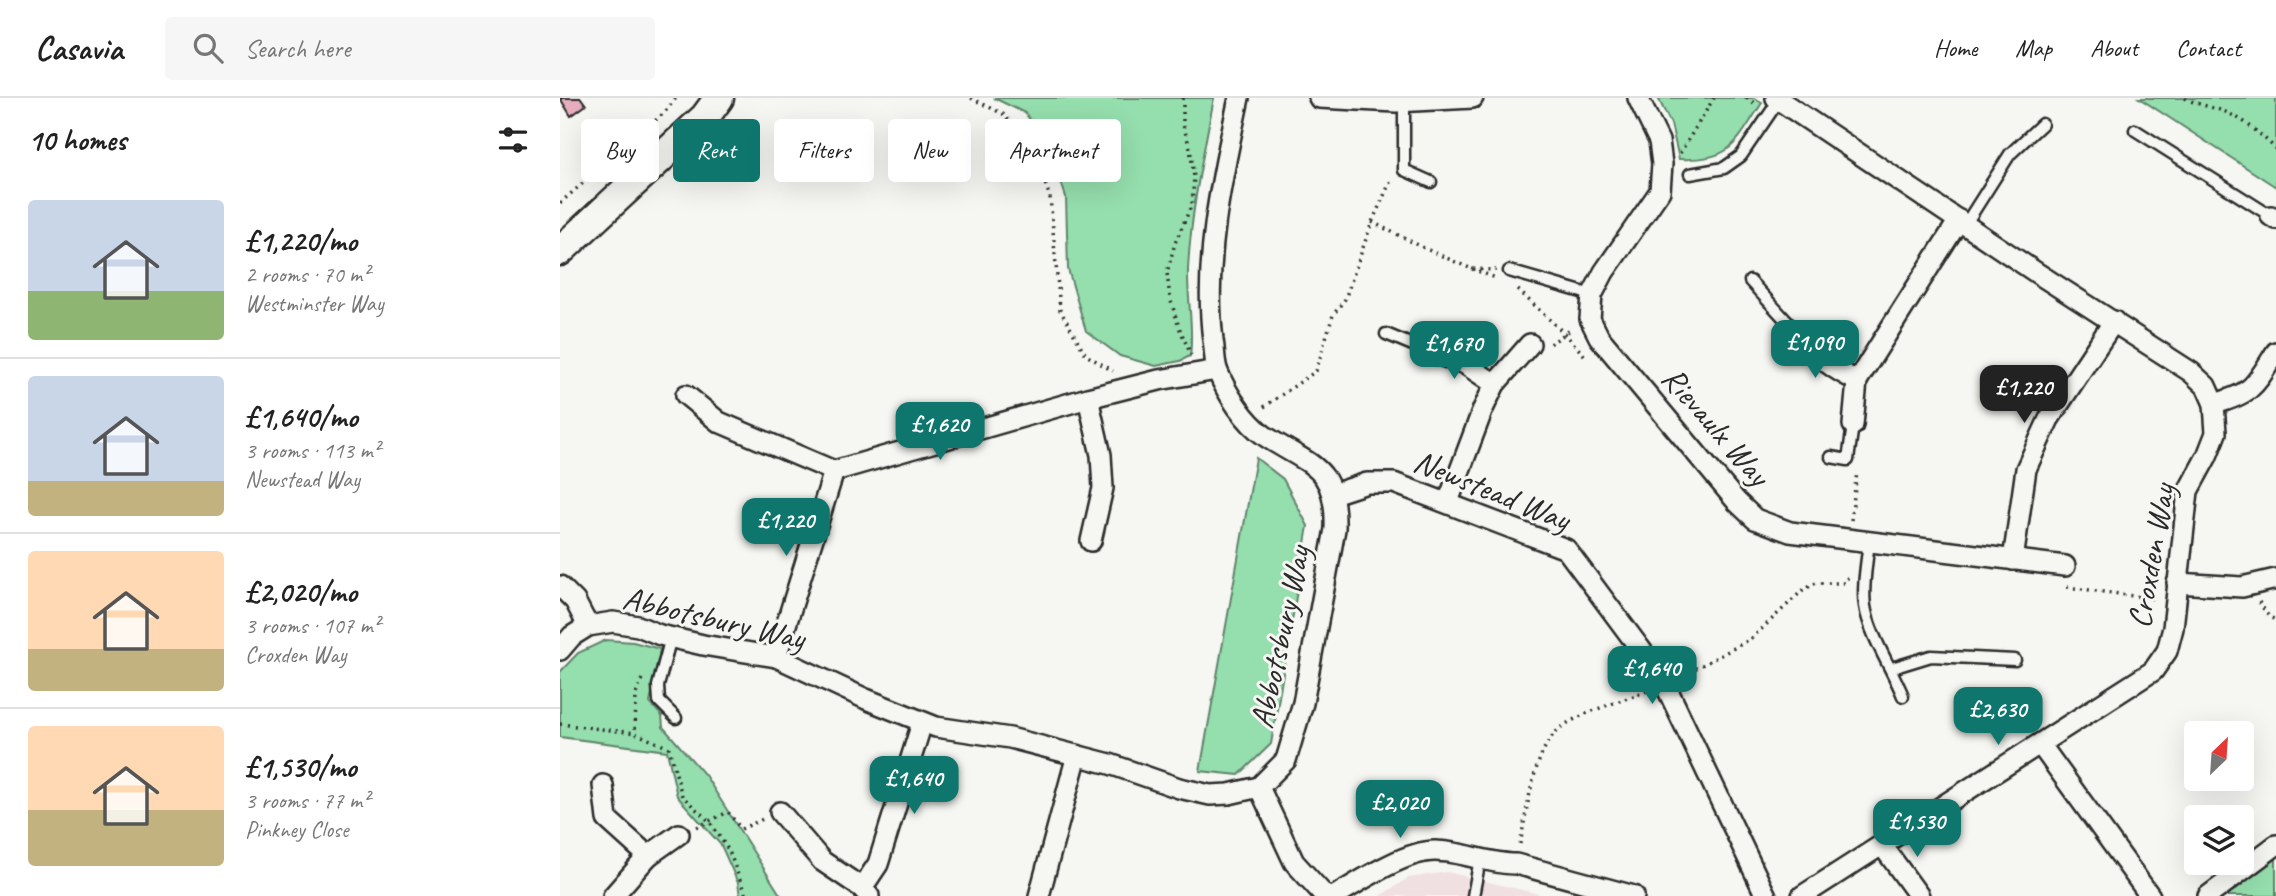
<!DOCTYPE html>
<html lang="en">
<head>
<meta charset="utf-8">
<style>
	body { margin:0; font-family:Caveat,sans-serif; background:#f6f6f6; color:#222; height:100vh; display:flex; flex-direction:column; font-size:26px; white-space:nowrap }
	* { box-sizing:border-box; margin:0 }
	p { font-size:23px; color:#767676 }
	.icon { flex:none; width:38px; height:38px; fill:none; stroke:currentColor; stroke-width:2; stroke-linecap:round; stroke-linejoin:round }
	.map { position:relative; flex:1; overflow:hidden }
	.sheet { display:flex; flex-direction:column; background:#fff; width:560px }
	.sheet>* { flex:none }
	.guide { position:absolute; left:21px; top:21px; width:665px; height:63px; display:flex; gap:14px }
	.needle { width:46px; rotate:25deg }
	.buttons { position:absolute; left:1624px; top:623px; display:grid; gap:14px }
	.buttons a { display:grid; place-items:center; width:70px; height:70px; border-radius:7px; background:#fff; box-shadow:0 7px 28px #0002; font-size:35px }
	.price { position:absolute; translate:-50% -60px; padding:0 16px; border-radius:14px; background:#0f766e; color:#fff; font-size:23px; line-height:46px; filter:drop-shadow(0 2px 4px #0008) }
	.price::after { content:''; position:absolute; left:50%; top:42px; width:21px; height:16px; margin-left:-10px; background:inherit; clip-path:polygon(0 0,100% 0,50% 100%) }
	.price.current { background:#222; color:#fff }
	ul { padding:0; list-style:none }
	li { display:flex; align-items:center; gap:21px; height:175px; padding:0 28px }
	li+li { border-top:2px solid #e0e0e0 }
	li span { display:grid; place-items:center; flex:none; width:196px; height:140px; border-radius:7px; color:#555 }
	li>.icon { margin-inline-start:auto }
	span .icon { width:84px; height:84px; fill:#fffc; stroke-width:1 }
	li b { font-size:30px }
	h2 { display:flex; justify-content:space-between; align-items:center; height:84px; padding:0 28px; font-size:30px }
	.tag { padding:0 24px; border-radius:7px; background:#fff; box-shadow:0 7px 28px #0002; font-size:24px; line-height:63px }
	.tag.current { background:#0f766e; color:#fff }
	header { display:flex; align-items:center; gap:42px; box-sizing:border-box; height:98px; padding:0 35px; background:#fff; border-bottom:2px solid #e0e0e0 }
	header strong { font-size:33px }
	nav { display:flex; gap:38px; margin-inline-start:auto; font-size:24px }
	.search { width:490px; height:63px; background:#f6f6f6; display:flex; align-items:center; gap:18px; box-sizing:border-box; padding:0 24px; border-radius:7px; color:#767676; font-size:26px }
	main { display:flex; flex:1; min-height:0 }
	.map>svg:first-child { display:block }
	.built { fill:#f1e0e2 }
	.green { fill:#95dead; stroke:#60846c; stroke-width:2 }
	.building { fill:#e6adbe; stroke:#2b2b2b; stroke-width:2 }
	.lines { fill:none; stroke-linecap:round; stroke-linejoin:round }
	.lane-casing { stroke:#2b2b2b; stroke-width:15 }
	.street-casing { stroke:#2b2b2b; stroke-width:24 }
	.secondary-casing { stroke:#2b2b2b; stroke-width:33 }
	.path { stroke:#2b2b2b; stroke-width:3.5; stroke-dasharray:2 5; stroke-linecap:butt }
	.lane { stroke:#f6f6f2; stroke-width:10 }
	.street { stroke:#f6f6f2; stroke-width:19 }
	.secondary { stroke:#f6f6f2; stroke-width:28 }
	.labels { text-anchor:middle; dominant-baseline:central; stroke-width:6; stroke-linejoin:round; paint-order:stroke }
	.street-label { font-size:33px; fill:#2b2b2b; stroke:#f6f6f2 }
</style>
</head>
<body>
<header>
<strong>Casavia</strong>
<div class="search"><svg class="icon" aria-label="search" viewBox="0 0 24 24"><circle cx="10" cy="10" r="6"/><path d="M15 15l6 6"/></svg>Search here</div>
<nav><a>Home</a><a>Map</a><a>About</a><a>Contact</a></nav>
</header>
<main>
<section class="sheet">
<h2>10 homes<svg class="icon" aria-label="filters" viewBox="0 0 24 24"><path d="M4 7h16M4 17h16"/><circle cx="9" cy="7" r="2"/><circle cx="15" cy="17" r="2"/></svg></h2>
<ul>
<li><span style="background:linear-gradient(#c9d6e8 65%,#8fb573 0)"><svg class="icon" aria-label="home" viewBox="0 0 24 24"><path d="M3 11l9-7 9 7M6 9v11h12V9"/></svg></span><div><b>£1,220/mo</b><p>2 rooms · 70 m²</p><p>Westminster Way</p></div></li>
<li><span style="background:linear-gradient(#c9d6e8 75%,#c2b280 0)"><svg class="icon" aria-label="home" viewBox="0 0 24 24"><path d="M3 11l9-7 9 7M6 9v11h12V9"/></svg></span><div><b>£1,640/mo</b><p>3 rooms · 113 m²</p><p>Newstead Way</p></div></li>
<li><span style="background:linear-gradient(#ffd9b3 70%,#c2b280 0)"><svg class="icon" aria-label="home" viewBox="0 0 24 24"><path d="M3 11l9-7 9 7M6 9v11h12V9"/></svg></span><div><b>£2,020/mo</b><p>3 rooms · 107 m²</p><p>Croxden Way</p></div></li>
<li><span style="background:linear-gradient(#ffd9b3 60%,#c2b280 0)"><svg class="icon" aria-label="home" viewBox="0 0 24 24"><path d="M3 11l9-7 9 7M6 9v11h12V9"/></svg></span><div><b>£1,530/mo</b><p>3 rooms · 77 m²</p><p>Pinkney Close</p></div></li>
</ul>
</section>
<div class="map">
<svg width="1716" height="798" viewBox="0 0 1716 798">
	<rect width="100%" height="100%" fill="#f6f6f2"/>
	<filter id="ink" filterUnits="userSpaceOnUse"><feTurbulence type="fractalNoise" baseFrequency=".0143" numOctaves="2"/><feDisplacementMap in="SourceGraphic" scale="14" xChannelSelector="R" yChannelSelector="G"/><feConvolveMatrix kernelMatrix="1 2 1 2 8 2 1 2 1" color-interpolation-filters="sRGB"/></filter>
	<g filter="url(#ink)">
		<path class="built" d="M 887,774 L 987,798 L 820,798 L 848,780 Z"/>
		<g class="green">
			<path d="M 434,0 L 654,0 C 643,57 631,113 628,171 C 627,200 634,229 630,258 L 620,263 L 596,268 L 560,258 L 526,233 L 508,171 L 506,99 L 489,48 L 465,15 Z"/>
			<path d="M 1098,0 L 1194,0 L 1202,5 C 1175,46 1172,63 1119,61 L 1111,26 Z"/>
			<path d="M 1579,0 L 1716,0 L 1716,89 Z"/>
			<path d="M 696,360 L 723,381 L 748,428 L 711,646 L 679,677 L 640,673 Z"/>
			<path d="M 46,542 L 73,544 L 100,551 L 90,605 L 102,618 L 103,629 L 145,677 L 221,798 L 180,798 L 178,785 L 161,747 L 117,698 L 107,653 L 0,639 L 0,574 L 18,555 Z"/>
			<path d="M 1716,750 L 1716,798 L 1664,798 Z"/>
		</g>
		<path class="building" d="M 0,0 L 21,0 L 26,7 L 11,18 Z"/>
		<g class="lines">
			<defs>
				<g id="lane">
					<path d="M 844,4 L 844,72 L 871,84"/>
					<path d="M 1575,32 L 1711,118"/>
					<path d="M 1130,76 L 1164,70 L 1181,58 L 1219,2"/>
					<path d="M 1405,127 L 1450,56 L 1482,26"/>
					<path d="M 949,173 L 1032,197"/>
					<path d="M 1190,183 L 1244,242"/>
					<path d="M 826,236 L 867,253"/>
					<path d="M 1271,359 L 1288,362 L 1293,327"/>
					<path d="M 1309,443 C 1307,464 1302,488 1305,508 C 1309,536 1332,571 1343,598"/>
					<path d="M 111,539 L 98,588 L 99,603 L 116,620"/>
					<path d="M 1332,570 L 1371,558 L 1455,562"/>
					<path d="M 913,798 L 920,761"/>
				</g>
				<g id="street">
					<path d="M 759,0 L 836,4 L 913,0"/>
					<path d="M 1078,0 L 1099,43 L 1102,66 L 1100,93 L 1044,174 L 1032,197 L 1030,221 L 1039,239 L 1177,404 L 1195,421 L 1230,434 L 1505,468"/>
					<path d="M 1216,0 L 1477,175 L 1631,274 L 1646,288 L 1654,306 L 1656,335 L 1647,358 L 1628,393 L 1613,530 L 1607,553 L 1593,573 L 1242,798"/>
					<path d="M 1711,118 L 1716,121"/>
					<path d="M 1244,242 C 1259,261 1275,272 1297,283"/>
					<path d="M 867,253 L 905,266 L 935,286"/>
					<path d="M 126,297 L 159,324 L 274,373 L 528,300 L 599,282 L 657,272"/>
					<path d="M 528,300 L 541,357 L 543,390 L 531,443"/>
					<path d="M 1654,306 C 1694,295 1695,287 1716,254"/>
					<path d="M 1293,327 L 1297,283 L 1399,122"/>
					<path d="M 773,396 L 807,385 L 834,385 L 1006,451 L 1102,580 L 1206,798"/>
					<path d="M 888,404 L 923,311 L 935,286 L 970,246"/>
					<path d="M 1453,462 L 1466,371 L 1489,321 L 1554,223"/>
					<path d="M 1617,485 L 1682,489 L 1716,481"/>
					<path d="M 0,488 L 15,503 L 28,528"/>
					<path d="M 0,552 L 12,538 L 28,528 L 53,524 L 78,528 L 100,537 L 143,547 L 216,559 L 306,601 L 376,629 L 450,640 L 550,666 L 619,690 L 650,697 L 669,696 L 699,689 L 726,662 L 743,605 L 775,431 C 777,367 750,368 705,338 C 685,324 667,296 658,274 C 654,265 655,252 653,242 C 643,162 662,79 679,0"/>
					<path d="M 216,559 L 274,373"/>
					<path d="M 1480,646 L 1590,798"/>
					<path d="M 43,687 L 47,721 L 88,758 L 119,736"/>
					<path d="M 699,689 L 734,764 L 765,798"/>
					<path d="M 220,714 L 262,763 L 302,790 L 309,798"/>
					<path d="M 1322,747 L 1359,798"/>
					<path d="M 302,790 L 318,766 L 362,625"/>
					<path d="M 53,798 L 88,758"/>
					<path d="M 479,798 L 517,657"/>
					<path d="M 775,798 C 800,783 845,753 875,753 C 902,753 928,766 956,766 L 1074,798"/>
					<path d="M 1648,798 L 1716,747"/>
				</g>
				<path id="secondary" d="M 0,153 L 145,19 L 159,0"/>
			</defs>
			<use href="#lane" class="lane-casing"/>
			<use href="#street" class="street-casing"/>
			<use href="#secondary" class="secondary-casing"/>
			<g class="path">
				<path d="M 411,0 L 443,16 L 472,50 L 490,99 L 500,212 L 526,257 L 553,273"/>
				<path d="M 623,0 L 623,27 L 630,50 L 634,79 L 632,106 L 615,145 L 607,175 L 610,200 L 619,229 L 631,257"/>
				<path d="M 1186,0 L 1196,6"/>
				<path d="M 1625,0 C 1639,8 1657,9 1672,17 C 1689,25 1702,38 1716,51"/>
				<path d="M 1120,55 L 1154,0"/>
				<path d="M 0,105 L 104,15 L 116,0"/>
				<path d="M 812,124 L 868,152 L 912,171 L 936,172"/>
				<path d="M 912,171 L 936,180"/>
				<path d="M 958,192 L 1005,236 L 1025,258"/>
				<path d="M 990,246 L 1013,230"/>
				<path d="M 704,309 L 756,273 L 773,217 L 785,201 L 812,124 L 832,80"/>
				<path d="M 1291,422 L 1297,374"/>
				<path d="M 1507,489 L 1596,501"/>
				<path d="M 1699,504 L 1709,519 L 1716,522"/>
				<path d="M 1123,577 L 1191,541 L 1243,492 L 1256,485 L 1284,485 L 1288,479"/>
				<path d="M 82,581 L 76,596 L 75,635 L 109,650 L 122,698 L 150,724 L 169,753 L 186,798"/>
				<path d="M 0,626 L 75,635"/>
				<path d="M 137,729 L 168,714 L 181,731 L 203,721"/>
				<path d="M 960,746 C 967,714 973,655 997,633 C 1015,616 1064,602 1087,593"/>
			</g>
			<use href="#lane" class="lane"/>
			<use href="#street" class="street"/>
			<use href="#secondary" class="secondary"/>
		</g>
	</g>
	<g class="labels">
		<g class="street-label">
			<text transform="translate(1156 328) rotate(49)">Rievaulx Way</text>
			<text transform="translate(932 392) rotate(22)">Newstead Way</text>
			<text transform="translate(1591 458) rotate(-80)">Croxden Way</text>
			<text transform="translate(154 520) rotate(13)">Abbotsbury Way</text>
			<text transform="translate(720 539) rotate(-78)">Abbotsbury Way</text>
		</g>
	</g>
</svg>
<div class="buttons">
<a><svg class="needle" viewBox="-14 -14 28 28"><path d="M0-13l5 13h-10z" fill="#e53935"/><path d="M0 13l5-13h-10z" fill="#767676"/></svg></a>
<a><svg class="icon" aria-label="layers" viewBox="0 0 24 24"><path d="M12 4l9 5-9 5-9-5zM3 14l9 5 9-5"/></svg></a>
</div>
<b class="price" style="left:1255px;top:282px">£1,090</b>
<b class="price" style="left:894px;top:283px">£1,670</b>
<b class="price current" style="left:1464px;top:327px">£1,220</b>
<b class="price" style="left:380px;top:364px">£1,620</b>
<b class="price" style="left:226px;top:460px">£1,220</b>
<b class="price" style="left:1092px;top:608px">£1,640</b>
<b class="price" style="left:1438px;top:649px">£2,630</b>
<b class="price" style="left:354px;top:718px">£1,640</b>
<b class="price" style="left:840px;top:742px">£2,020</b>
<b class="price" style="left:1357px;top:761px">£1,530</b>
<div class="guide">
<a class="tag">Buy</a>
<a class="tag current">Rent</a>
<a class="tag">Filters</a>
<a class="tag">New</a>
<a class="tag">Apartment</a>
</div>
</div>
</main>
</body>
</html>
